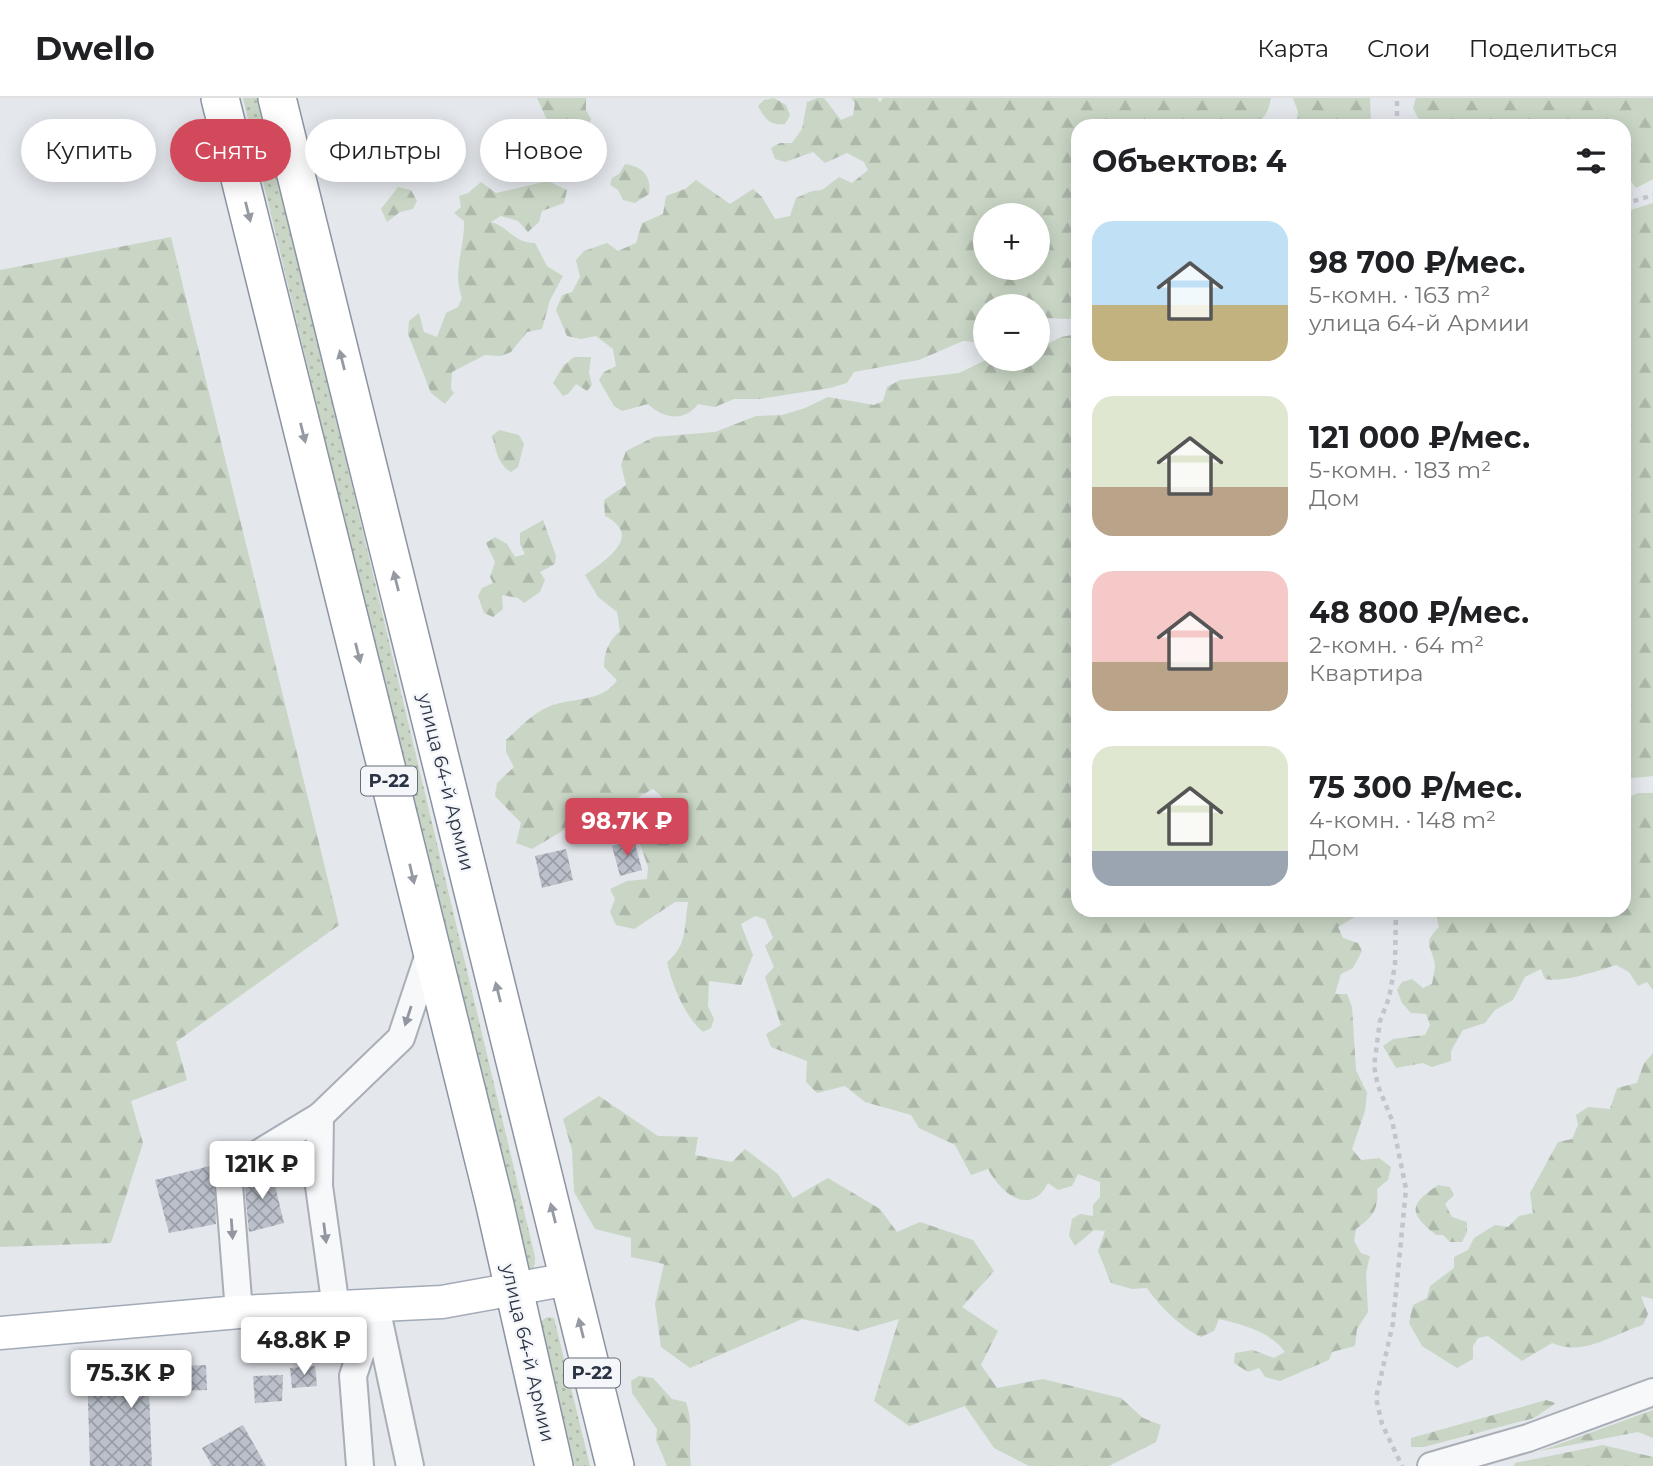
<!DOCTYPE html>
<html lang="ru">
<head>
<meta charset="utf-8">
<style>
	body { margin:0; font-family:Montserrat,sans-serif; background:#f6f6f6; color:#202124; height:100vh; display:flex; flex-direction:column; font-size:26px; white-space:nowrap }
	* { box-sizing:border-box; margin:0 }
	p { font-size:23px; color:#757577 }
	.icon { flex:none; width:38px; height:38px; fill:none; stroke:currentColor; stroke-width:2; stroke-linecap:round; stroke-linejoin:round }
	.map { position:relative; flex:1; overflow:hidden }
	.details { position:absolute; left:1071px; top:21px; width:560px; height:798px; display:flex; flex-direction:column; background:#fff; border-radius:21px; box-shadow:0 4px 18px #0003 }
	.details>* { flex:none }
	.banner { position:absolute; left:21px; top:21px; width:665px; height:63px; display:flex; gap:14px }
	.controls { position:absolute; left:973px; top:105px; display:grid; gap:14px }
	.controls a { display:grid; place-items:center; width:77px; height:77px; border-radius:50%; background:#fff; box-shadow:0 4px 18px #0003; font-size:35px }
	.price { position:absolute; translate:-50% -60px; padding:0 16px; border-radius:7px; background:#fff; color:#222; font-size:23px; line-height:46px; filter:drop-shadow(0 2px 4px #0008) }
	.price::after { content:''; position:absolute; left:50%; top:42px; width:21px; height:16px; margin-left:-10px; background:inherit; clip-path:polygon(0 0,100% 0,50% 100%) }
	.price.selected { background:#d1495b; color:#fff }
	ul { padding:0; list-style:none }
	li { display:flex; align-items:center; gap:21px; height:175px; padding:0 21px }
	li span { display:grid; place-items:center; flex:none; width:196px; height:140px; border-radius:21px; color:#555 }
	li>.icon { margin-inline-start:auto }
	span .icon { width:84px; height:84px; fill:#fffc; stroke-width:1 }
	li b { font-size:30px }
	h2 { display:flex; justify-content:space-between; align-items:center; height:84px; padding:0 21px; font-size:30px }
	.tag { padding:0 24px; border-radius:32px; background:#fff; box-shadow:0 4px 18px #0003; font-size:24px; line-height:63px }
	.tag.selected { background:#d1495b; color:#fff }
	header { display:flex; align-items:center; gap:42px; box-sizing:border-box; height:98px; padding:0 35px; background:#fff; border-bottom:2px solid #e0e0e0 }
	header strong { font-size:33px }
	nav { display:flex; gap:38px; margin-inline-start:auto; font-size:24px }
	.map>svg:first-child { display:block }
	.green { fill:url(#green-dots) }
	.forest { fill:url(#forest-firs); fill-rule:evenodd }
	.building { fill:url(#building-cross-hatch) }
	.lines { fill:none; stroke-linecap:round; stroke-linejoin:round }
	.minor-casing { stroke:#a9aeb7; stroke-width:30 }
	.major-casing { stroke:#a3abb8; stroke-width:35 }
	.highway-casing { stroke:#8b94a3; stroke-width:40 }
	.path { stroke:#c2c5cb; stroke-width:4.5; stroke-dasharray:5 5; stroke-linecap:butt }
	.minor { stroke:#f7f8fa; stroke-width:26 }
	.major { stroke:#fff; stroke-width:32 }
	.highway { stroke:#fff; stroke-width:37 }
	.oneway { fill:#959aa2 }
	.oneway2 { fill:#9196a0 }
	.labels { text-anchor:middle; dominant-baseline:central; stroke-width:5; stroke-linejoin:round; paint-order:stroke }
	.shield { fill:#f4f6f9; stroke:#676e7b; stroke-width:2 }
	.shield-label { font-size:18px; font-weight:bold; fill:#2b3445 }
	.street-label { font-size:19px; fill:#2b3445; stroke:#f4f6f9 }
</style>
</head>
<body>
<header>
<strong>Dwello</strong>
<nav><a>Карта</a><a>Слои</a><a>Поделиться</a></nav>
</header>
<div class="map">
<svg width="1653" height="1368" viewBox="0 0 1653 1368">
	<defs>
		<pattern id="green-dots" width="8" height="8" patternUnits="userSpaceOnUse" patternTransform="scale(1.75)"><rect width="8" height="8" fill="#c9d6c5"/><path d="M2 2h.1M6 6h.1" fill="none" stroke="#adb8ab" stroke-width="1.8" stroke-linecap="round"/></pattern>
		<pattern id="forest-firs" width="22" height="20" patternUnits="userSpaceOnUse" patternTransform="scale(1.75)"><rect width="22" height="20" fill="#c9d6c5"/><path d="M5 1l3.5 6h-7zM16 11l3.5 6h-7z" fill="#adb8ab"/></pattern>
		<pattern id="building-cross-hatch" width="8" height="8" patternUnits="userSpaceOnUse" patternTransform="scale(1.75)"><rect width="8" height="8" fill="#bbc0ca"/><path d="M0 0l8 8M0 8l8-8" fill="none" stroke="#989da6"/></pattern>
	</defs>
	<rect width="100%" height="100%" fill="#e4e7ec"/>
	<g class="green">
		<path d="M 243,0 L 260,0 L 535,1159 L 534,1171 L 529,1175 L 523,1165 Z"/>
		<path d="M 547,1219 L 554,1220 L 590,1368 L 575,1368 L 540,1224 Z"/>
	</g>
	<g class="forest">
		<path d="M 537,0 L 586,0 L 586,12 L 591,21 L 588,30 L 576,35 L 571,30 L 548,24 Z"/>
		<path d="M 774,0 L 786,7 L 790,17 L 785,26 C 770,28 765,21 758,8 L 764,2 Z"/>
		<path d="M 817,0 L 824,0 L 841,22 L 853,17 L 855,5 L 851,0 L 877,0 L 880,4 L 883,0 L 1271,0 C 1268,16 1264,23 1248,28 L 1078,28 L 1078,205 L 1075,207 L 1078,217 L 1069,221 L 1045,220 L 1038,226 L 1038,208 L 985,208 L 985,245 L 963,243 L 919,262 L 854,274 L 847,285 L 830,290 L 759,301 L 734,301 L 715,309 L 698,306 C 685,324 663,321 648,306 L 622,313 L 614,308 L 599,282 L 604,274 L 616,268 L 613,251 L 596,238 L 581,241 L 567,238 L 556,212 L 562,197 L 572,194 L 580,179 L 576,162 L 584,153 L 607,145 L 618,153 L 636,145 L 642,125 L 663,116 L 666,98 L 685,91 L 696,82 L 730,106 L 753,91 L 762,99 L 775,121 L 790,118 L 796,100 L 812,93 L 822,92 L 839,79 L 852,85 L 868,72 L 864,64 L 847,55 L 825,65 L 813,54 L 785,64 L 775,61 L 771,50 L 780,45 L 792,45 L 802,31 L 807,4 ZM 985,117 L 1038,117 L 1038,170 L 985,170 Z"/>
		<path d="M 1293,0 L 1370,0 L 1371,28 L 1293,28 L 1296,27 L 1298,14 Z"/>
		<path d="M 1416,0 L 1653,0 L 1653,81 L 1636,90 L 1624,74 L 1624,28 L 1422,28 L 1413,10 Z"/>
		<path d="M 363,40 L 383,42 L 396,61 L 394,71 L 382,68 L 372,73 L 359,51 Z"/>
		<path d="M 625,66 C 642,68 652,78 649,96 L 635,105 L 623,102 L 618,92 L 610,87 L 612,80 L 619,76 Z"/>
		<path d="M 548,83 L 567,92 L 564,105 L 542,113 L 539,124 L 528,134 L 518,123 L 501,118 L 491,124 C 509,129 514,145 535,145 L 547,168 L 563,178 L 550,202 L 542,231 L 527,234 L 511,254 L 501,258 L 485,257 L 452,274 L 451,291 L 454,295 L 445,306 L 431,295 L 408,236 L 409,223 L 419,215 L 424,234 L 437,239 L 446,215 L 458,209 L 462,200 C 452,174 465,149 464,123 L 454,115 L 461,109 L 459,98 L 468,95 L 481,84 L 496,95 Z"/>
		<path d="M 398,89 L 411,92 L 417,103 L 413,111 L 400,114 L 387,124 L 381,111 Z"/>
		<path d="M 1653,105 L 1653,678 L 1624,681 L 1624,114 Z"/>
		<path d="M 171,139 L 339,827 L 176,944 L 187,982 L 131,1003 L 143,1045 L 111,1145 L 0,1149 L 0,172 Z"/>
		<path d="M 1078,236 L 1078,812 L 1366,812 L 1338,829 L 1343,840 L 1358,845 L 1362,853 L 1353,870 L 1341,876 L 1335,896 L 1347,896 L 1352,909 L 1356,972 L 1367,995 L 1365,1013 L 1352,1051 L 1361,1062 L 1379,1060 L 1391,1069 L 1388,1082 L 1377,1091 C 1379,1111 1373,1119 1356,1131 L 1354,1143 L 1361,1155 L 1370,1158 L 1366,1175 L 1368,1214 L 1357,1231 L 1355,1248 L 1332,1254 L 1329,1262 L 1280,1283 L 1265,1279 L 1259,1270 L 1248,1274 L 1234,1265 L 1235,1255 L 1253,1252 L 1274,1260 L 1285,1254 C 1269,1233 1244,1227 1219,1221 L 1214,1233 L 1201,1239 C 1182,1230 1159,1208 1147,1190 L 1132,1191 L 1111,1185 L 1098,1153 L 1105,1133 L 1094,1132 L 1075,1148 L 1069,1138 L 1072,1121 L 1080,1116 L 1093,1118 L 1093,1107 L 1100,1099 L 1100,1084 L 1078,1076 L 1072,1088 L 1058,1092 L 1048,1085 C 1030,1120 1001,1095 988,1071 L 971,1077 L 955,1047 L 919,1030 L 911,1017 L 865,1004 L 845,988 L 817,995 L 806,984 L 807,963 L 771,949 L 766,936 L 781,927 L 765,879 L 774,869 L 765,848 L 773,840 L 765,821 L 755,818 L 741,826 L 753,857 L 741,887 L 709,883 L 708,908 L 714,921 L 711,930 L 703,934 C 685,919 672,887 667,864 C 688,847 684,828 688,804 L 675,804 L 634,831 L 616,827 L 610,814 L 615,801 L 610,791 L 627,783 L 647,781 L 648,769 L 638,740 L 618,743 L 623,733 L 638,726 L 648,729 L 671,716 L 662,699 L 653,691 L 628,705 L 615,718 L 587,712 L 579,723 L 532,751 L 516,745 L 521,725 L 495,698 L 497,685 L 514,669 L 506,654 L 506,642 C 520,630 530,617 548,609 C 570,599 603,605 617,582 L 604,569 C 604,553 609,543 620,533 L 617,514 L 598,499 L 585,477 C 606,462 644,438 605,418 L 604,402 L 626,387 L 621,367 L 626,353 L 654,339 L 715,334 L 756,318 L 782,317 L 805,310 L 828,299 L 874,307 L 883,303 L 887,289 L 900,282 L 959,275 L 988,261 L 1038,261 L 1038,251 L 1061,239 Z"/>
		<path d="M 574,259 L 591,259 L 589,274 L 592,287 L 587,293 L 576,286 L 568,296 L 563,298 L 553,285 L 563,268 Z"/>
		<path d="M 499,332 L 519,337 L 524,346 L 518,369 L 511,374 C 497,365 497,354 492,338 Z"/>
		<path d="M 543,422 L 556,458 L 555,466 L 540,474 L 545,482 L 540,494 L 524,505 L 518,500 L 502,497 L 503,511 L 493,519 L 484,515 L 478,498 L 482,490 L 493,485 L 490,479 L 495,464 L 486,445 L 495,439 L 507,446 L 515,459 L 525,456 L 520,446 L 520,435 Z"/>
		<path d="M 1638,695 L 1653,695 L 1653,892 L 1647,884 L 1638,888 L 1629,874 L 1616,867 C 1598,873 1562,885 1545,881 L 1541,871 L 1525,879 L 1513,902 L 1495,912 L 1485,925 L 1463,932 L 1451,953 L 1451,963 L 1432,969 L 1423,965 L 1396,970 L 1383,948 L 1393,941 L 1425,937 L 1430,927 L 1426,916 L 1411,915 L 1402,905 L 1397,892 L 1402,884 L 1412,881 L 1423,890 L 1432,886 C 1433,880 1435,873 1435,867 C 1432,847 1421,847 1439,829 L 1435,812 L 1624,812 L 1624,701 Z"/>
		<path d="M 1653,955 L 1653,1201 L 1641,1198 L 1648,1216 L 1643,1227 C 1612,1236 1585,1259 1552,1245 L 1522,1263 L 1488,1238 L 1478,1240 L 1473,1248 L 1473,1261 L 1457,1270 L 1422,1248 L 1409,1225 L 1413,1207 L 1427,1200 L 1430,1188 L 1454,1170 L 1454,1159 L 1468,1152 L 1474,1140 L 1495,1127 L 1508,1129 L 1519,1118 L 1533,1115 L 1530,1095 L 1558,1044 L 1572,1041 L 1578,1027 L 1576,1017 L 1588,1009 L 1610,1011 L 1617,990 L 1637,985 L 1644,965 Z"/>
		<path d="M 599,998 L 658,1038 L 698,1039 L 695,1057 L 732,1064 L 745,1051 L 778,1076 L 793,1100 L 828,1080 L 880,1111 L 897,1134 L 920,1124 L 973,1142 L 994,1173 L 962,1209 L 998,1233 L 981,1267 L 997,1290 L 1043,1281 L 1121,1300 L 1143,1320 L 1161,1327 L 1156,1344 L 1109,1368 L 1029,1368 L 994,1350 L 965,1308 L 909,1328 L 874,1303 L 899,1221 L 858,1233 L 802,1221 L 690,1270 L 661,1249 L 655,1206 L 664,1166 L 631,1159 L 631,1140 L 595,1131 L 574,1094 L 572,1052 L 563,1021 Z"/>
		<path d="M 1438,1087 L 1450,1089 L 1454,1097 L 1445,1106 L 1452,1119 L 1467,1124 L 1467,1134 L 1462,1144 L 1450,1144 L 1443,1137 L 1436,1137 C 1407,1114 1410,1106 1438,1087 Z"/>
		<path d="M 639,1278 L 653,1280 L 672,1301 L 686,1304 C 694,1327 688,1346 691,1368 L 667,1368 L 656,1342 L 657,1331 L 632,1295 L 631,1283 Z"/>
		<path d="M 1546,1302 L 1556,1305 L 1534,1320 L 1424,1349 L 1411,1349 L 1411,1340 Z"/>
		<path d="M 1653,1312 L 1653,1340 L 1638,1334 L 1540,1353 Z"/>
		<path d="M 1603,1347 L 1653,1359 L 1653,1368 L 1514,1368 L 1515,1365 Z"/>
	</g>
	<g class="building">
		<path d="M 634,742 L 642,772 L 620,778 L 612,748 Z"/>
		<path d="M 566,751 L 573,782 L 542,790 L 535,758 Z"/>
		<path d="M 214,1067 L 216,1126 L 169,1135 L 155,1082 Z"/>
		<path d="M 270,1067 L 284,1125 L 249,1134 L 244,1082 Z"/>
		<path d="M 206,1267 L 207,1292 L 149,1294 L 152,1368 L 90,1368 L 87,1272 Z"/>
		<path d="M 315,1268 L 317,1288 L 292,1290 L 290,1270 Z"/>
		<path d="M 283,1277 L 282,1303 L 255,1305 L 253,1278 Z"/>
		<path d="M 243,1327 L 266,1368 L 212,1368 L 202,1350 Z"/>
	</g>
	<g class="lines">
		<defs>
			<g id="minor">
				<path d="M 320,1018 L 319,1088 L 336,1210"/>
				<path d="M 239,1214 L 228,1074 L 320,1018 L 401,940 L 430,853"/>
				<path d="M 360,1368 L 353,1278 L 376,1209 L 410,1368"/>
				<path d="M 1431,1368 L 1528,1340 L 1653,1294"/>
			</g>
			<path id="major" d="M 0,1235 L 239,1214 L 442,1204 L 569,1181"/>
			<g id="highway">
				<path d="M 220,0 L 494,1103 L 554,1368"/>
				<path d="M 277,0 L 615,1368"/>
			</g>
		</defs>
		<use href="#minor" class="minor-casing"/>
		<use href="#major" class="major-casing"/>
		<use href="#highway" class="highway-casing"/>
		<g class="path">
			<path d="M 1397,28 L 1397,0"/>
			<path d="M 1624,106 L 1653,97"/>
			<path d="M 1396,812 L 1395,867 L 1389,900 L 1380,923 L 1374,968 L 1378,988 L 1392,1022 L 1406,1091 L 1393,1225 L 1376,1300 L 1382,1326 L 1402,1368"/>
		</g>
		<use href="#minor" class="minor"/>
		<use href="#major" class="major"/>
		<use href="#highway" class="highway"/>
	</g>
	<defs><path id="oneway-solid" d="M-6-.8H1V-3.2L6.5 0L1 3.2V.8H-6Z" transform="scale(1.75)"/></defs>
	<g class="oneway">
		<use href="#oneway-solid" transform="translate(248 114) rotate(76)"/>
		<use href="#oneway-solid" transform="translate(342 262) rotate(-104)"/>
		<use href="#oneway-solid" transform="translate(303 335) rotate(76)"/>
		<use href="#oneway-solid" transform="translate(396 483) rotate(-104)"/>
		<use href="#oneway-solid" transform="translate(358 555) rotate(76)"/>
		<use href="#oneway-solid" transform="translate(412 776) rotate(77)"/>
		<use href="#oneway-solid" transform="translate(498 894) rotate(-104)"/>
		<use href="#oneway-solid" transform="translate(553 1115) rotate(-104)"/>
		<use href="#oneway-solid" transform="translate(581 1230) rotate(-104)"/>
	</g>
	<g class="oneway2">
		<use href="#oneway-solid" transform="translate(408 918) rotate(108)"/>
		<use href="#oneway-solid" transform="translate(232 1131) rotate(86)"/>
		<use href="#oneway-solid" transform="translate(325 1135) rotate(83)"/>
	</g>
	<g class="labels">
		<g class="shield">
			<rect x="361" y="668.5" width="56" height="29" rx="5"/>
			<rect x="564" y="1260.5" width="56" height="29" rx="5"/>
		</g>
		<g class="shield-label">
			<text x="389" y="683">Р-22</text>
			<text x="592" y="1275">Р-22</text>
		</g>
		<g class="street-label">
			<text transform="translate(446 684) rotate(76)">улица 64-й Армии</text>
			<text transform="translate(528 1255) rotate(77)">улица 64-й Армии</text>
		</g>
	</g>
</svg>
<div class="controls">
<a>+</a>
<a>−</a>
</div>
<b class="price selected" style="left:627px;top:760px">98.7K ₽</b>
<b class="price" style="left:262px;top:1103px">121K ₽</b>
<b class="price" style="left:304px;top:1279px">48.8K ₽</b>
<b class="price" style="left:131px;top:1312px">75.3K ₽</b>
<div class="banner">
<a class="tag">Купить</a>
<a class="tag selected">Снять</a>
<a class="tag">Фильтры</a>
<a class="tag">Новое</a>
</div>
<section class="details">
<h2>Объектов: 4<svg class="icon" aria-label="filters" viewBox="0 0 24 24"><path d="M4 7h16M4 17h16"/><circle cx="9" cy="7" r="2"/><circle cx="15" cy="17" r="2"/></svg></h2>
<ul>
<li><span style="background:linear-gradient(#bfe0f5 60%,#c2b280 0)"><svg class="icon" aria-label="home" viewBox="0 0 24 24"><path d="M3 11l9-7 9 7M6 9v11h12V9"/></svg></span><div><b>98 700 ₽/мес.</b><p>5-комн. · 163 m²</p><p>улица 64-й Армии</p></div></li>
<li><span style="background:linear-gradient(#dfe7d0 65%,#b9a48a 0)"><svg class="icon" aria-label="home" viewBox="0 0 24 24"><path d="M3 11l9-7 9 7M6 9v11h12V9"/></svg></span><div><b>121 000 ₽/мес.</b><p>5-комн. · 183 m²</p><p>Дом</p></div></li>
<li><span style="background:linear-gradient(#f6c9c9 65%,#b9a48a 0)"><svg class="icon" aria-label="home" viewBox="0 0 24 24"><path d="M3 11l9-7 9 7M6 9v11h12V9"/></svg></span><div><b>48 800 ₽/мес.</b><p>2-комн. · 64 m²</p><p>Квартира</p></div></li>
<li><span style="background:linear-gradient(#dfe7d0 75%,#9aa5b1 0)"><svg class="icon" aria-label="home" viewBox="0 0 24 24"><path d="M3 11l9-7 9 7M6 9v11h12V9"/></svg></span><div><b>75 300 ₽/мес.</b><p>4-комн. · 148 m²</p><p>Дом</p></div></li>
</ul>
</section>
</div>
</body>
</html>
